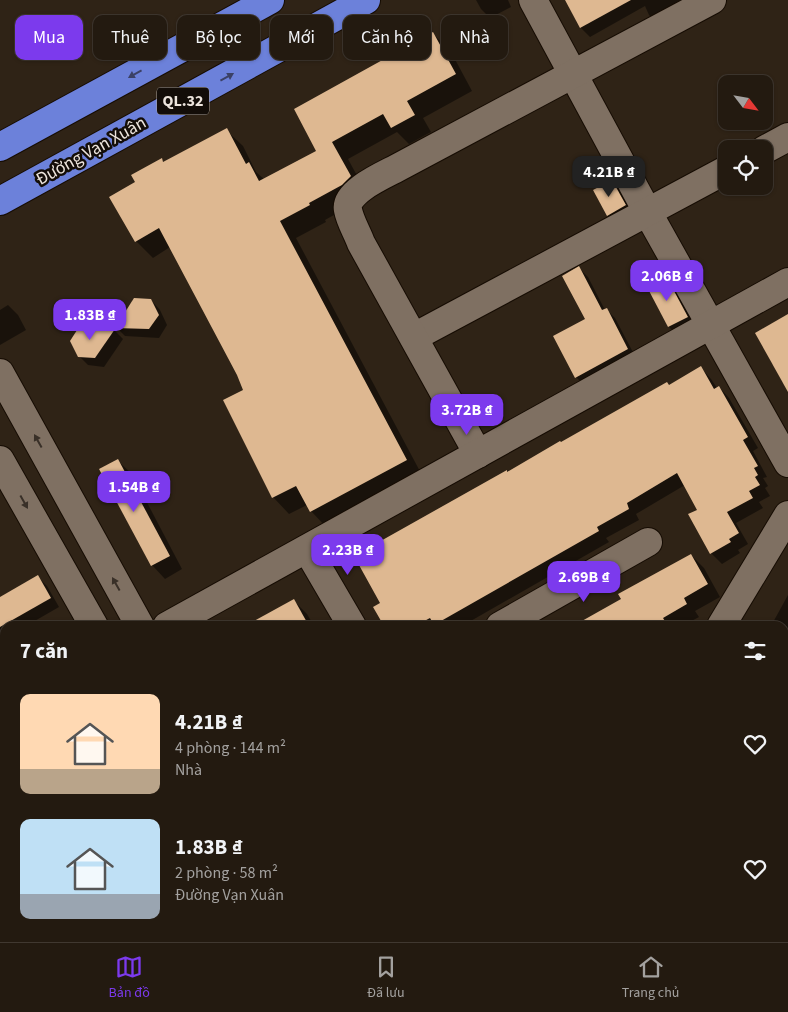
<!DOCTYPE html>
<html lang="vi">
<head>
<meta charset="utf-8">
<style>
	body { margin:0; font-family:"Source Sans 3",sans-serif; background:#2f271e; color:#f1f3f6; height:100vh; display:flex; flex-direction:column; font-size:19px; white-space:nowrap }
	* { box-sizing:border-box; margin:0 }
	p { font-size:16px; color:#a3a19f }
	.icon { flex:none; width:28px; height:28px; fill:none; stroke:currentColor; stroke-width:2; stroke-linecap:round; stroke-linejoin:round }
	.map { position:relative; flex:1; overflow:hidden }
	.details { position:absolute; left:0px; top:621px; width:789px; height:321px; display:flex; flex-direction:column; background:#231a10; border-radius:15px 15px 0 0; box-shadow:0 1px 4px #0004,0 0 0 1px #403830 }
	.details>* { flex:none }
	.top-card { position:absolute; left:15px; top:15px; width:500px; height:45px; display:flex; gap:10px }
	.needle { width:32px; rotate:121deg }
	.buttons { position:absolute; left:718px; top:75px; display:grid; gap:10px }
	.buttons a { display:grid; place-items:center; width:55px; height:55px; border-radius:10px; background:#231a10; box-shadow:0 1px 4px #0004,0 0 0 1px #403830; font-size:25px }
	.price { position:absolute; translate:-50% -42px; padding:0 11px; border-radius:10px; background:#7c3aed; color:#fff; font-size:16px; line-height:32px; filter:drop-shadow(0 1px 2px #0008) }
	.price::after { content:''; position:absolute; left:50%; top:30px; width:15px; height:11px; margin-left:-8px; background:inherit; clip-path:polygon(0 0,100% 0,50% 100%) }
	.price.current { background:#222; color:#fff }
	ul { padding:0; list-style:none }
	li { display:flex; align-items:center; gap:15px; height:125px; padding:0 20px }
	li span { display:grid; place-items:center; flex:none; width:140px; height:100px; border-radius:10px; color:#555 }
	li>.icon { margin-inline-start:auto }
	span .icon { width:60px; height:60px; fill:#fffc; stroke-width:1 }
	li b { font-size:21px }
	h2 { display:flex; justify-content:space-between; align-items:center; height:60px; padding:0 20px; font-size:21px }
	.tag { padding:0 18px; border-radius:10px; background:#231a10; box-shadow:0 1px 4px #0004,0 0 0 1px #403830; font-size:18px; line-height:45px }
	.tag.current { background:#7c3aed; color:#fff }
	.dock { display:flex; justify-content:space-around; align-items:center; height:70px; border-top:1px solid #403830; background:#231a10; font-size:14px; color:#a3a19f }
	.dock a { display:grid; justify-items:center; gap:2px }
	.dock .current { color:#7c3aed }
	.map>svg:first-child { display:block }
	.shadow { fill:#0007 }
	.building { fill:#deb891 }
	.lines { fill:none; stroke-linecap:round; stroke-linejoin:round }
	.minor-casing { stroke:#160c03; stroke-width:30 }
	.highway-casing { stroke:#160c03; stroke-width:30 }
	.minor { stroke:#7f7062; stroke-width:28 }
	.highway { stroke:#6c81da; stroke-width:28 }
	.oneway { fill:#3b4166 }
	.oneway2 { fill:#393028 }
	.labels { text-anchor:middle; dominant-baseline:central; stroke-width:5; stroke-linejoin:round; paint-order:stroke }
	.shield { fill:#130d08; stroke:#aca49d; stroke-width:1 }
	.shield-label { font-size:16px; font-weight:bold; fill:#ede5dd }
	.street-label { font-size:18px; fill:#ede5dd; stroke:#130d08 }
</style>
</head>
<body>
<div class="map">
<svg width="788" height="942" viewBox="0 0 788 942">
	<rect width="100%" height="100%" fill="#2f2316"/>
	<g class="shadow">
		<path d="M 476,0 L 508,0 L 511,7 L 490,18 L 481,9 Z"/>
		<path d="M 566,0 L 688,0 L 658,24 L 649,15 L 645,6 L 590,37 L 581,28 Z"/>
		<path d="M 433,34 L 450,50 L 472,91 L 423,118 L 431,132 L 409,144 L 397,132 L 348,159 L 367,194 L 359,201 L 325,220 L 326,222 L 296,238 L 423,477 L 327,528 L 311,511 L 307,505 L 289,514 L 273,497 L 244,391 L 238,374 L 170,247 L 153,258 L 136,241 L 136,183 L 161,160 L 164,163 L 226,130 L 243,146 L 256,172 L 265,180 L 318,151 Z"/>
		<path d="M 612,181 L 621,190 L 634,215 L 618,224 L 608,215 Z"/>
		<path d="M 579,268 L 588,277 L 605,310 L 606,309 L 615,318 L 636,358 L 585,386 L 576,377 L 586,320 Z"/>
		<path d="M 665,278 L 674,287 L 696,326 L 678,336 L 669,327 L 648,287 Z"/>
		<path d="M 151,300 L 160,310 L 167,325 L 159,338 L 125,336 L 116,327 Z"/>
		<path d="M 8,305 L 18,315 L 26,330 L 0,345 L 0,310 Z"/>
		<path d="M 114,330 L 123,339 L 104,367 L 88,365 L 79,356 Z"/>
		<path d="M 701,368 L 711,379 L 717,388 L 719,387 L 729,398 L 758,448 L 753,451 L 767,477 L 763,478 L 768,486 L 765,488 L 770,496 L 759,502 L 763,508 L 736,523 L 748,544 L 738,550 L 740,553 L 722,564 L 711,553 L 698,510 L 685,485 L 636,514 L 639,520 L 606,538 L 609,542 L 462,626 L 385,626 L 374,607 L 382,603 L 508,473 Z"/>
		<path d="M 118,461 L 132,474 L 182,569 L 165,579 L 152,565 Z"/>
		<path d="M 691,555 L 704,568 L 720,597 L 695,611 L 699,617 L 682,626 L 575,626 L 623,599 Z"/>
		<path d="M 38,577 L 47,586 L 59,607 L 26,626 L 5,626 L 5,638 L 0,641 L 0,599 Z"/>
		<path d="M 788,595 L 788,705 L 784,713 L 784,626 L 771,626 Z"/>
		<path d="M 294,601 L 307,614 L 314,626 L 248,626 Z"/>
		<path d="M 97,938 L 199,938 L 191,942 L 100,942 Z"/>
		<path d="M 376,938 L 539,938 L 543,942 L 379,942 Z"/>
		<path d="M 592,938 L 647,938 L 649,942 L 594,942 Z"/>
	</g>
	<g class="building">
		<path d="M 565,0 L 631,0 L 580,28 Z"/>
		<path d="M 433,32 L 456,74 L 407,101 L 415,115 L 391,128 L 383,114 L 332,142 L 351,176 L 342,185 L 309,203 L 310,205 L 280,221 L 407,460 L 310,512 L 296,486 L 272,498 L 223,400 L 243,390 L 237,375 L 159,228 L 135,242 L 109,197 L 135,182 L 131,175 L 162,158 L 163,162 L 227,128 L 246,164 L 249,162 L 259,181 L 316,151 L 294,109 Z"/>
		<path d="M 612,180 L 626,205 L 607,216 L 593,190 Z"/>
		<path d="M 579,266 L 602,310 L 607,308 L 628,349 L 575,378 L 553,336 L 585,319 L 562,276 Z"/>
		<path d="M 666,276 L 688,317 L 668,327 L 647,287 Z"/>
		<path d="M 134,298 L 151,299 L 159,315 L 149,329 L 115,328 Z"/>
		<path d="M 788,314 L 788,392 L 755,333 Z"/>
		<path d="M 79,327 L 115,329 L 95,358 L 78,357 L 70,341 Z"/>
		<path d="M 701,366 L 714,389 L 719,386 L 748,437 L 743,440 L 758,466 L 754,468 L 758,475 L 755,477 L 760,485 L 749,491 L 753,498 L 727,512 L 739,533 L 729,539 L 731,542 L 710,554 L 688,514 L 697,510 L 677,473 L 627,503 L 629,509 L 597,527 L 599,531 L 434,625 L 430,618 L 415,626 L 384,626 L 373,607 L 380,603 L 354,556 L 507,470 L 507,472 L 560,441 L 561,442 L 667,382 L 669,385 Z"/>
		<path d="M 118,459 L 170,556 L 151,566 L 99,469 Z"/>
		<path d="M 691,554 L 708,584 L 684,598 L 687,604 L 663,618 L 668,626 L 573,626 L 621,599 L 618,594 Z"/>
		<path d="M 38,575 L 51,598 L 0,627 L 0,597 Z"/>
		<path d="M 294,599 L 309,626 L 245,626 Z"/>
	</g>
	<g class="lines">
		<defs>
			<g id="minor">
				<path d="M 533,0 L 648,213 L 788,463"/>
				<path d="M 764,150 L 788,137"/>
				<path d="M 414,337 L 726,170"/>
				<path d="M 0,373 L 140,626"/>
				<path d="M 478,454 L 361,243 C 357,232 350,221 348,210 C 344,192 384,175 397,168 L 712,0"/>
				<path d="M 0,460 L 94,626"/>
				<path d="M 307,549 L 352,626"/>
				<path d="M 167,626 L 788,282"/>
				<path d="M 500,626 L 648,542"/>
				<path d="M 721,626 L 788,515"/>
				<path d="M 0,721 L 5,718"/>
				<path d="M 784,734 L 788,730"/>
				<path d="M 0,838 L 5,848"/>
				<path d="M 784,849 L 788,852"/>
				<path d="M 0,881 L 5,878"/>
				<path d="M 54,938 L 56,942"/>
				<path d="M 266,938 L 269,942"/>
				<path d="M 318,938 L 321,942"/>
				<path d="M 675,938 L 678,942"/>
				<path d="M 238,942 L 246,938"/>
				<path d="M 722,942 L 729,938"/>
			</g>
			<g id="highway">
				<path d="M 0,147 L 270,0"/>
				<path d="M 0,201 L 366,0"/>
			</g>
		</defs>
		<use href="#minor" class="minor-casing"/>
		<use href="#highway" class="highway-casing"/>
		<use href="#minor" class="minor"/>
		<use href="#highway" class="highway"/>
	</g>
	<defs><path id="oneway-solid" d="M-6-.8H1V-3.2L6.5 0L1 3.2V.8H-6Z" transform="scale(1.25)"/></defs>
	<g class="oneway">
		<use href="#oneway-solid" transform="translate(135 74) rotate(151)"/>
		<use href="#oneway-solid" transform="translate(227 77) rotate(-29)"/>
	</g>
	<g class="oneway2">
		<use href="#oneway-solid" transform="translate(38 441) rotate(-119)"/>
		<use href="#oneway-solid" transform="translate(24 502) rotate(61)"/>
		<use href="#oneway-solid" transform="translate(116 584) rotate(-119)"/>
	</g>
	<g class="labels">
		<rect class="shield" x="157" y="87.5" width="52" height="27" rx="4"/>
		<g class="shield-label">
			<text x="183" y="101">QL.32</text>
		</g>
		<g class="street-label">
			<text transform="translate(91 151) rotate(-29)">Đường Vạn Xuân</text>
		</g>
	</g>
</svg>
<div class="buttons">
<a><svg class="needle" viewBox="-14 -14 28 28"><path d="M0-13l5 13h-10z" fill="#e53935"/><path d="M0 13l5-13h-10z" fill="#a3a19f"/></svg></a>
<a><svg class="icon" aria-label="locate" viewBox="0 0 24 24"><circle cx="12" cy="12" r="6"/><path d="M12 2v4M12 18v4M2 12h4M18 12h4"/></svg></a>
</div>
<b class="price current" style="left:609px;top:198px">4.21B ₫</b>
<b class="price" style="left:667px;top:302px">2.06B ₫</b>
<b class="price" style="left:90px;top:341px">1.83B ₫</b>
<b class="price" style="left:467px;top:436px">3.72B ₫</b>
<b class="price" style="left:134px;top:513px">1.54B ₫</b>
<b class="price" style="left:348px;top:576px">2.23B ₫</b>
<b class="price" style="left:584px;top:603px">2.69B ₫</b>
<div class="top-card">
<a class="tag current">Mua</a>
<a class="tag">Thuê</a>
<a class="tag">Bộ lọc</a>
<a class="tag">Mới</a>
<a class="tag">Căn hộ</a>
<a class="tag">Nhà</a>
</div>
<section class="details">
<h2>7 căn<svg class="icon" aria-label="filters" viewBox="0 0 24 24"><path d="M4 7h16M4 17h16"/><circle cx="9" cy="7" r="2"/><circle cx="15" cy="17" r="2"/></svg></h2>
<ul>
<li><span style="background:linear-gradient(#ffd9b3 75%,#b9a48a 0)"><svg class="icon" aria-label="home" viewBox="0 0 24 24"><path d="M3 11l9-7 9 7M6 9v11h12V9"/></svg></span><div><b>4.21B ₫</b><p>4 phòng · 144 m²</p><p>Nhà</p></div><svg class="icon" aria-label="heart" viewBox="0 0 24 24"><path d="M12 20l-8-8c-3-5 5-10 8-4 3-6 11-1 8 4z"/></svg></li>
<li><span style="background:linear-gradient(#bfe0f5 75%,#9aa5b1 0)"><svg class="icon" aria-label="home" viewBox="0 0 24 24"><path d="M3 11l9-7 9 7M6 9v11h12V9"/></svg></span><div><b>1.83B ₫</b><p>2 phòng · 58 m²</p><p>Đường Vạn Xuân</p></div><svg class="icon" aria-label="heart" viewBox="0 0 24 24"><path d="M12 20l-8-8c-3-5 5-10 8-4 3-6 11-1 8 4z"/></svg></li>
</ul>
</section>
</div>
<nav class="dock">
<a class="current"><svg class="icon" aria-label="map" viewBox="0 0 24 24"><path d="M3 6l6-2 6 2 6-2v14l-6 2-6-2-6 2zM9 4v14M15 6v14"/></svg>Bản đồ</a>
<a><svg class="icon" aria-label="saved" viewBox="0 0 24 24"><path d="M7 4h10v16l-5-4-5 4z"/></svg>Đã lưu</a>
<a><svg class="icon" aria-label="home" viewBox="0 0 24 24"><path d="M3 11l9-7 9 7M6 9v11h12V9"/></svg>Trang chủ</a>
</nav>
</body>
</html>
